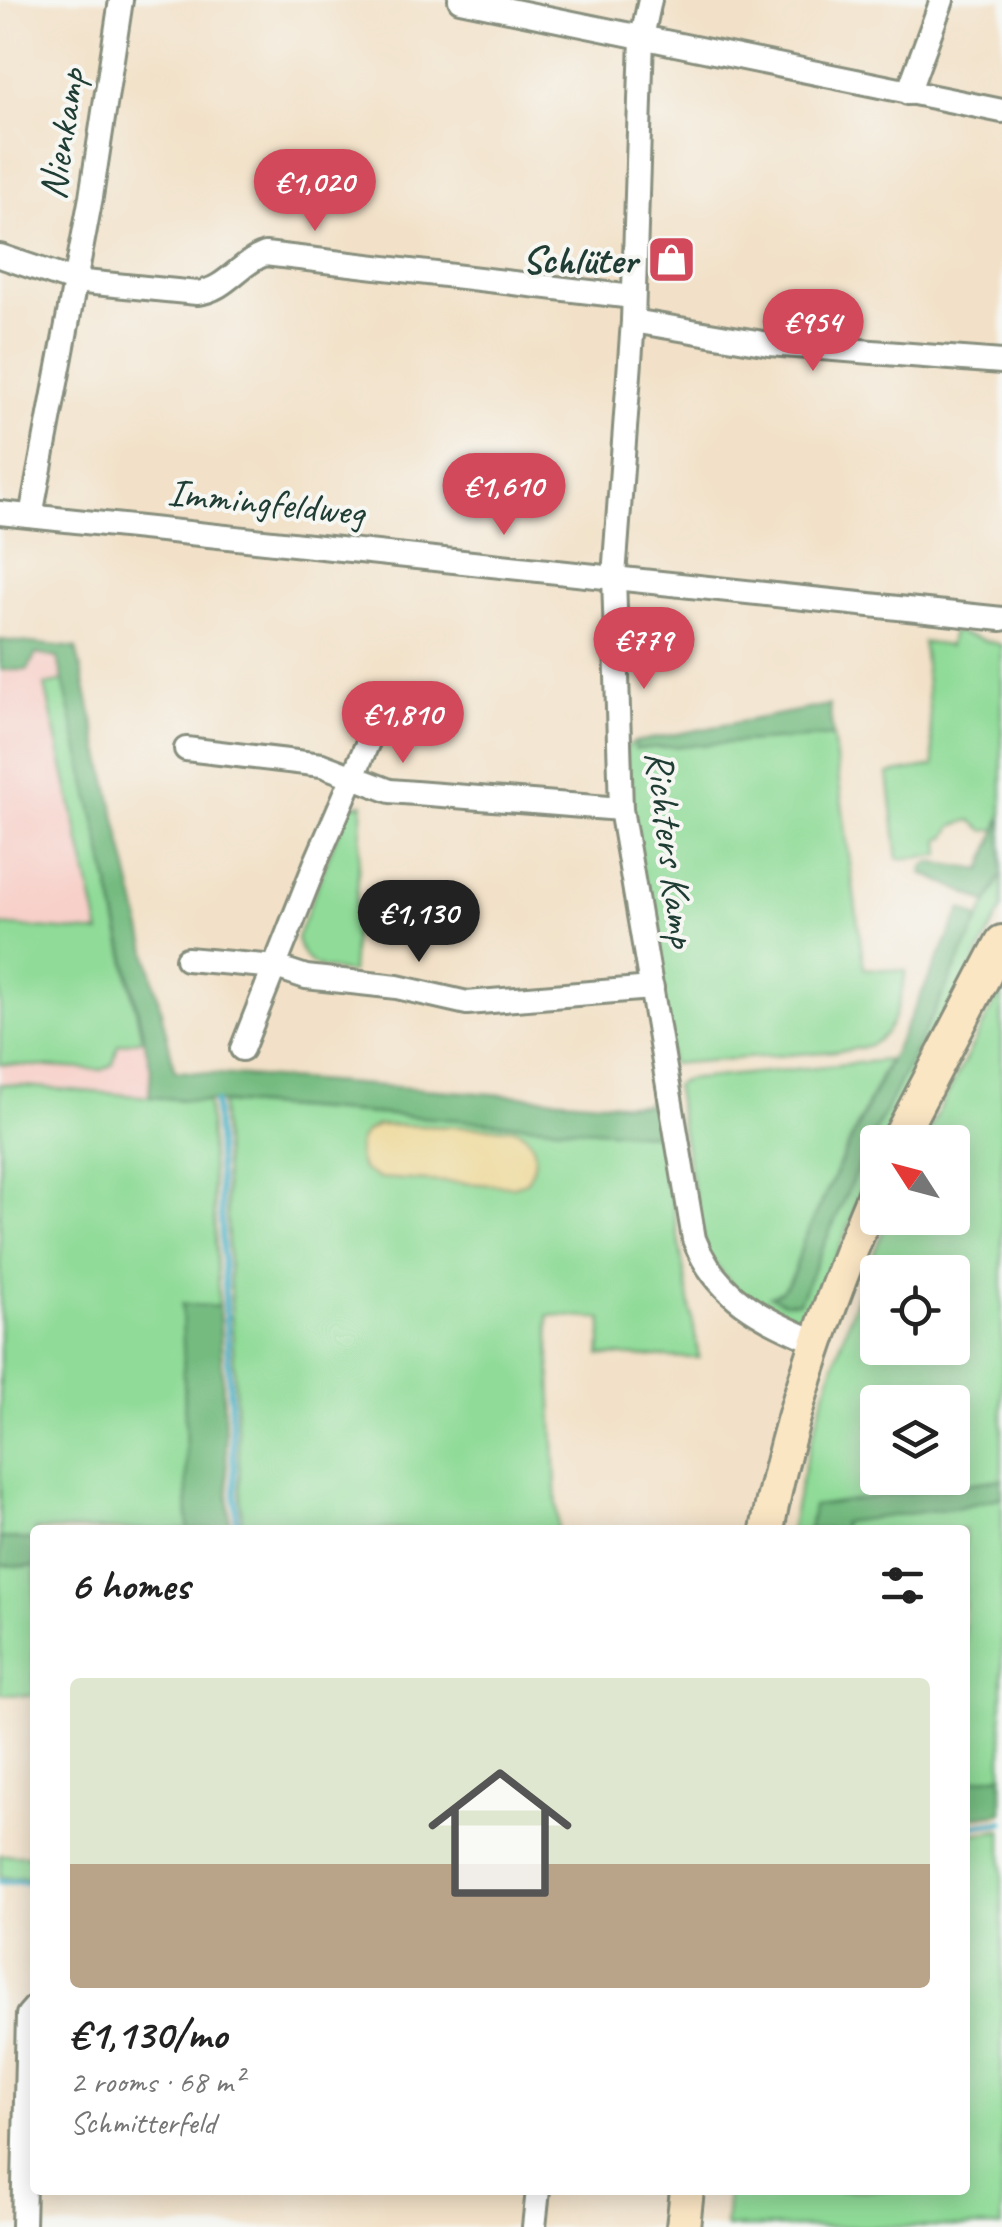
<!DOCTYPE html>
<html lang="en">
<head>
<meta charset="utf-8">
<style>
	body { margin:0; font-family:Caveat,sans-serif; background:#f2f2f2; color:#222; height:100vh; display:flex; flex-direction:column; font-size:38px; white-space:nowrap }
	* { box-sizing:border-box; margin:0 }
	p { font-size:32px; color:#767676 }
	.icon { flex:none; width:55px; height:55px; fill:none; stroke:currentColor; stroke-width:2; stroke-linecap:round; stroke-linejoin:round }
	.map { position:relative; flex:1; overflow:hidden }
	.sheet { position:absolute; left:30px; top:1525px; width:940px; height:670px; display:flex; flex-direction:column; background:#fff; border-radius:10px; box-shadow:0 5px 25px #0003 }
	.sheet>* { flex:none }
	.needle { width:65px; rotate:306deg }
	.fabs { position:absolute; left:860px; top:1125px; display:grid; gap:20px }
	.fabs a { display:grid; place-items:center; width:110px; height:110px; border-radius:10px; background:#fff; box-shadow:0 5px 25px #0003; font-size:50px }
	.price { position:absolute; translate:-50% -85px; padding:0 22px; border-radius:35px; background:#d1495b; color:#fff; font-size:32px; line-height:65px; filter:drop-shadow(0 2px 5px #0008) }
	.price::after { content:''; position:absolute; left:50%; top:60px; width:30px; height:22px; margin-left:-15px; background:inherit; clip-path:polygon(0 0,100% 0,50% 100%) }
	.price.on { background:#222; color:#fff }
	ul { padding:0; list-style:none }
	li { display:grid; align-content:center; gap:20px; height:530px; padding:0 40px }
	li+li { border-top:2px solid #e0e0e0 }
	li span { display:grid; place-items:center; height:310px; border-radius:10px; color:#555 }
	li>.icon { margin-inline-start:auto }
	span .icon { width:180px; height:180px; fill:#fffc; stroke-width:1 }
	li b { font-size:42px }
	h2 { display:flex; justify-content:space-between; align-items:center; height:120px; padding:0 40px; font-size:42px }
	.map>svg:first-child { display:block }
	.built { fill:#f7d0c9 }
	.green { fill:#90db98; stroke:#588c66; stroke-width:2.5; fill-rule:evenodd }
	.forest { fill:#74bb80; stroke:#4a7c5a; stroke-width:2.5 }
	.sand { fill:#eeda9e; stroke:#868c69; stroke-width:2.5 }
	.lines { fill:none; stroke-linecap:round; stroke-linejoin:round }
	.stream { stroke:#4ab4c8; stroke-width:6 }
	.street-casing { stroke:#888f7e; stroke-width:28 }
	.secondary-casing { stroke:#888f7e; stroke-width:38 }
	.street { stroke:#fff; stroke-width:22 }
	.secondary { stroke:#fbe6c4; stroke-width:32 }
	.labels { text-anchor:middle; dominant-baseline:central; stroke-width:8; stroke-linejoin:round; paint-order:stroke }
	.street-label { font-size:40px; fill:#1f3d34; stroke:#f6f6f2 }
	.poi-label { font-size:40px; font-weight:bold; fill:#1f3d34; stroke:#f6f6f2; text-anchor:end }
</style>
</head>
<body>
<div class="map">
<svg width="1002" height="2227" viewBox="0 0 1002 2227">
	<rect width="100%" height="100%" fill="#f6f6f2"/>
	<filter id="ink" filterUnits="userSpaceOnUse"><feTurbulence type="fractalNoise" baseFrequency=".01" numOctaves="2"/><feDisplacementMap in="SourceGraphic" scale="20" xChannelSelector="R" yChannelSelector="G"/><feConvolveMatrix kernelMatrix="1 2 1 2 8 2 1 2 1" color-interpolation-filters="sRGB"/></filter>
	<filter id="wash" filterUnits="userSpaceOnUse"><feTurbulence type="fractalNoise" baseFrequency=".0048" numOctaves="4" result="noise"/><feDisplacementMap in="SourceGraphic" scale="40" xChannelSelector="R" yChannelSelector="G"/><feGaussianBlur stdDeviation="2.25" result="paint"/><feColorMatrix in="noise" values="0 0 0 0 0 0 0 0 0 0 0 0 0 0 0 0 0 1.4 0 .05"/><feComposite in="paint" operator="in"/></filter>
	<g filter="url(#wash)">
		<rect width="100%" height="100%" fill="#f2e1c8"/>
		<path class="built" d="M 36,654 L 58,658 L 152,1069 L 149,1097 L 0,1084 L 0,670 L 27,670 Z"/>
		<g class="green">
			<path d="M 952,631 L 1002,645 L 1002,816 L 998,829 L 985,831 L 971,820 L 953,826 L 946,838 L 940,839 L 941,855 L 898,859 L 888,774 L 934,766 L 923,642 L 949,646 Z"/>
			<path d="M 65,681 L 142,1039 L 118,1045 L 113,1064 L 103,1070 L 0,1064 L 0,925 L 100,933 L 45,685 Z"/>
			<path d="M 833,736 L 864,968 L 906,971 C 901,994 897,1030 874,1043 C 868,1047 857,1048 850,1050 L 671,1064 L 631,820 L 625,748 L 635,742 L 636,749 Z"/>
			<path d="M 363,804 L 351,973 C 324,969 303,969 297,938 L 348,806 Z"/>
			<path d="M 1002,873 L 1002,908 L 885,1142 L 878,1142 L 877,1159 L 818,1300 L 810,1312 L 793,1320 L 737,1290 L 705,1253 L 674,1085 L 685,1080 L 888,1060 L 803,1242 L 792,1279 L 783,1292 L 772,1296 L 784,1302 L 799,1302 L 863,1156 Z"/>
			<path d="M 1002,988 L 1002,1479 L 813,1506 L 809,1530 L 790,1530 C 812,1422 846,1319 888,1218 L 952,1218 L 952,1142 L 923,1142 ZM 878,1272 L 952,1272 L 952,1348 L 878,1348 ZM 878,1402 L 952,1402 L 952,1478 L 878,1478 Z"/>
			<path d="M 0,1084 L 208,1102 L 219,1307 L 182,1305 L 188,1530 L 35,1530 L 35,1540 L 0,1538 Z"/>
			<path d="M 221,1103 L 652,1134 L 662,1143 L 699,1358 L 600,1355 L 603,1319 L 548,1315 L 558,1530 L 242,1530 Z"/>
			<path d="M 1002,1497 L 1002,1775 L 965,1781 L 965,1530 L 842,1530 L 843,1522 L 959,1507 Z"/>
			<path d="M 0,1565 L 35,1567 L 35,1696 L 0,1694 Z"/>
			<path d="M 1002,1830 L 1002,2227 L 725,2227 L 728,2190 L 965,2190 L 965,1835 Z"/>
			<path d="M 0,1855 L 35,1855 L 35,1878 L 0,1877 Z"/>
		</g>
		<g class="forest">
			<path d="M 0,640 L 76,648 L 175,1071 L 645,1105 L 653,1096 L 662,1143 L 652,1134 L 149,1097 L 151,1069 L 58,658 L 36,654 L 28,670 L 0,670 Z"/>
			<path d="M 829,705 L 833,736 L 635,749 L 635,742 Z"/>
			<path d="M 1002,816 L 1002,873 L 988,903 L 922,873 L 924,866 L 931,862 L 982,870 Z"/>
			<path d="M 962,909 L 980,919 L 863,1156 L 799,1302 L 784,1302 L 770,1296 C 794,1289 796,1264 803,1242 Z"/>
			<path d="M 182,1304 L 219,1307 L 230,1530 L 188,1530 Z"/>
			<path d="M 1002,1479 L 1002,1497 L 959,1507 L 843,1522 L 842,1530 L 809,1530 L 813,1506 Z"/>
			<path d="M 0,1538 L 35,1540 L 35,1567 L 0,1565 Z"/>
			<path d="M 1002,1775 L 1002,1813 L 965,1818 L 965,1781 Z"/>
		</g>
		<path class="sand" d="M 378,1125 L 513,1128 C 538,1136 540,1161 526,1182 L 513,1186 L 378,1178 L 362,1169 C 354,1149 357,1133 378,1125 Z"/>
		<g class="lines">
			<g class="stream">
				<path d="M 215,1103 L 237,1530"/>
				<path d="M 965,1827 L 1002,1822"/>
				<path d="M 0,1882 L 35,1882"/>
			</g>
		</g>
	</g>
	<g filter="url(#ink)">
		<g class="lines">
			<defs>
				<g id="street">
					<path d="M 460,0 L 1002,111"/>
					<path d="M 650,0 L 642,37 L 633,321 L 614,576 L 621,809 L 694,1239 C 716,1297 763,1319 817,1342"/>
					<path d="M 908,93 L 942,0"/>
					<path d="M 0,256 L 74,281 L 197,293 C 226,290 238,264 265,254 L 633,297"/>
					<path d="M 633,321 L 769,344 L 1002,362"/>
					<path d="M 0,513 L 1002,619"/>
					<path d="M 31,516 L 91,197 L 121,0"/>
					<path d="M 186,749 L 322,765 L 390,791 L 621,809"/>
					<path d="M 187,959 L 276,967 L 306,977 L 397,987 L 467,1003 L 652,988"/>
					<path d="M 242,1049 L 316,862 L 368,742"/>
					<path d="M 23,2227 L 28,2015 L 35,2007"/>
					<path d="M 534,2227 L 538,2190"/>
				</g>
				<g id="secondary">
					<path d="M 897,1142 L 1002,942"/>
					<path d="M 767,1530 C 790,1410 831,1296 878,1184"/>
					<path d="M 683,2227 L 687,2190"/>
				</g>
			</defs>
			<use href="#street" class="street-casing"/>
			<use href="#secondary" class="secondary-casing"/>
			<use href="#street" class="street"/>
			<use href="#secondary" class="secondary"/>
		</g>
	</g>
	<defs>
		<symbol id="shop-square" viewBox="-11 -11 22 22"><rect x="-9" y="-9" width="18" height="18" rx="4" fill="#d1495b" stroke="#f6f6f2"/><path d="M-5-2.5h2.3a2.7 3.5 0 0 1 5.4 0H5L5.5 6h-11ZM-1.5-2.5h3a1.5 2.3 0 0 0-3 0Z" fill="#fff"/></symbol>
	</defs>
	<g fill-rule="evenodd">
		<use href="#shop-square" x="644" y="232" width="55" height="55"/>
	</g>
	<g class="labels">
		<g class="street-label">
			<text transform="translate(62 134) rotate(-81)">Nienkamp</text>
			<text transform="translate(266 502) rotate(6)">Immingfeldweg</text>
			<text transform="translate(671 849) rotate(83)">Richters Kamp</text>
		</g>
		<g class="poi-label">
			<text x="637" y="260">Schlüter</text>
		</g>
	</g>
</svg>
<div class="fabs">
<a><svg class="needle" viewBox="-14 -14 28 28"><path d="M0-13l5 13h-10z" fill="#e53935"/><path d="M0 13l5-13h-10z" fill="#767676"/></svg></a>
<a><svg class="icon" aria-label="locate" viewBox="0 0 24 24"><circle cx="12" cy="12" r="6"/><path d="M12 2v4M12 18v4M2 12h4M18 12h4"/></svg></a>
<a><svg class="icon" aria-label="layers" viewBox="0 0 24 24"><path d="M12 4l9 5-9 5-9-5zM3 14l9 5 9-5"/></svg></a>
</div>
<b class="price" style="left:315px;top:234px">€1,020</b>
<b class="price" style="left:813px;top:374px">€954</b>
<b class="price" style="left:504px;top:538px">€1,610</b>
<b class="price" style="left:644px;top:692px">€779</b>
<b class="price" style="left:403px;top:766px">€1,810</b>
<b class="price on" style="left:419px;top:965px">€1,130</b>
<section class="sheet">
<h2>6 homes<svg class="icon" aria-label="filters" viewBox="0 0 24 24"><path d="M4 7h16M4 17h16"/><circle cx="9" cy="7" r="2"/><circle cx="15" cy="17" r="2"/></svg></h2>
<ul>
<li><span style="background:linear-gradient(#dfe7d0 60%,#b9a48a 0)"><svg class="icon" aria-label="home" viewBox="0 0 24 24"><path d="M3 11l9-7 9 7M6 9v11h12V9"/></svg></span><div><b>€1,130/mo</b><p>2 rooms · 68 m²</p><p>Schmitterfeld</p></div></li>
</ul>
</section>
</div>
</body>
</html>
